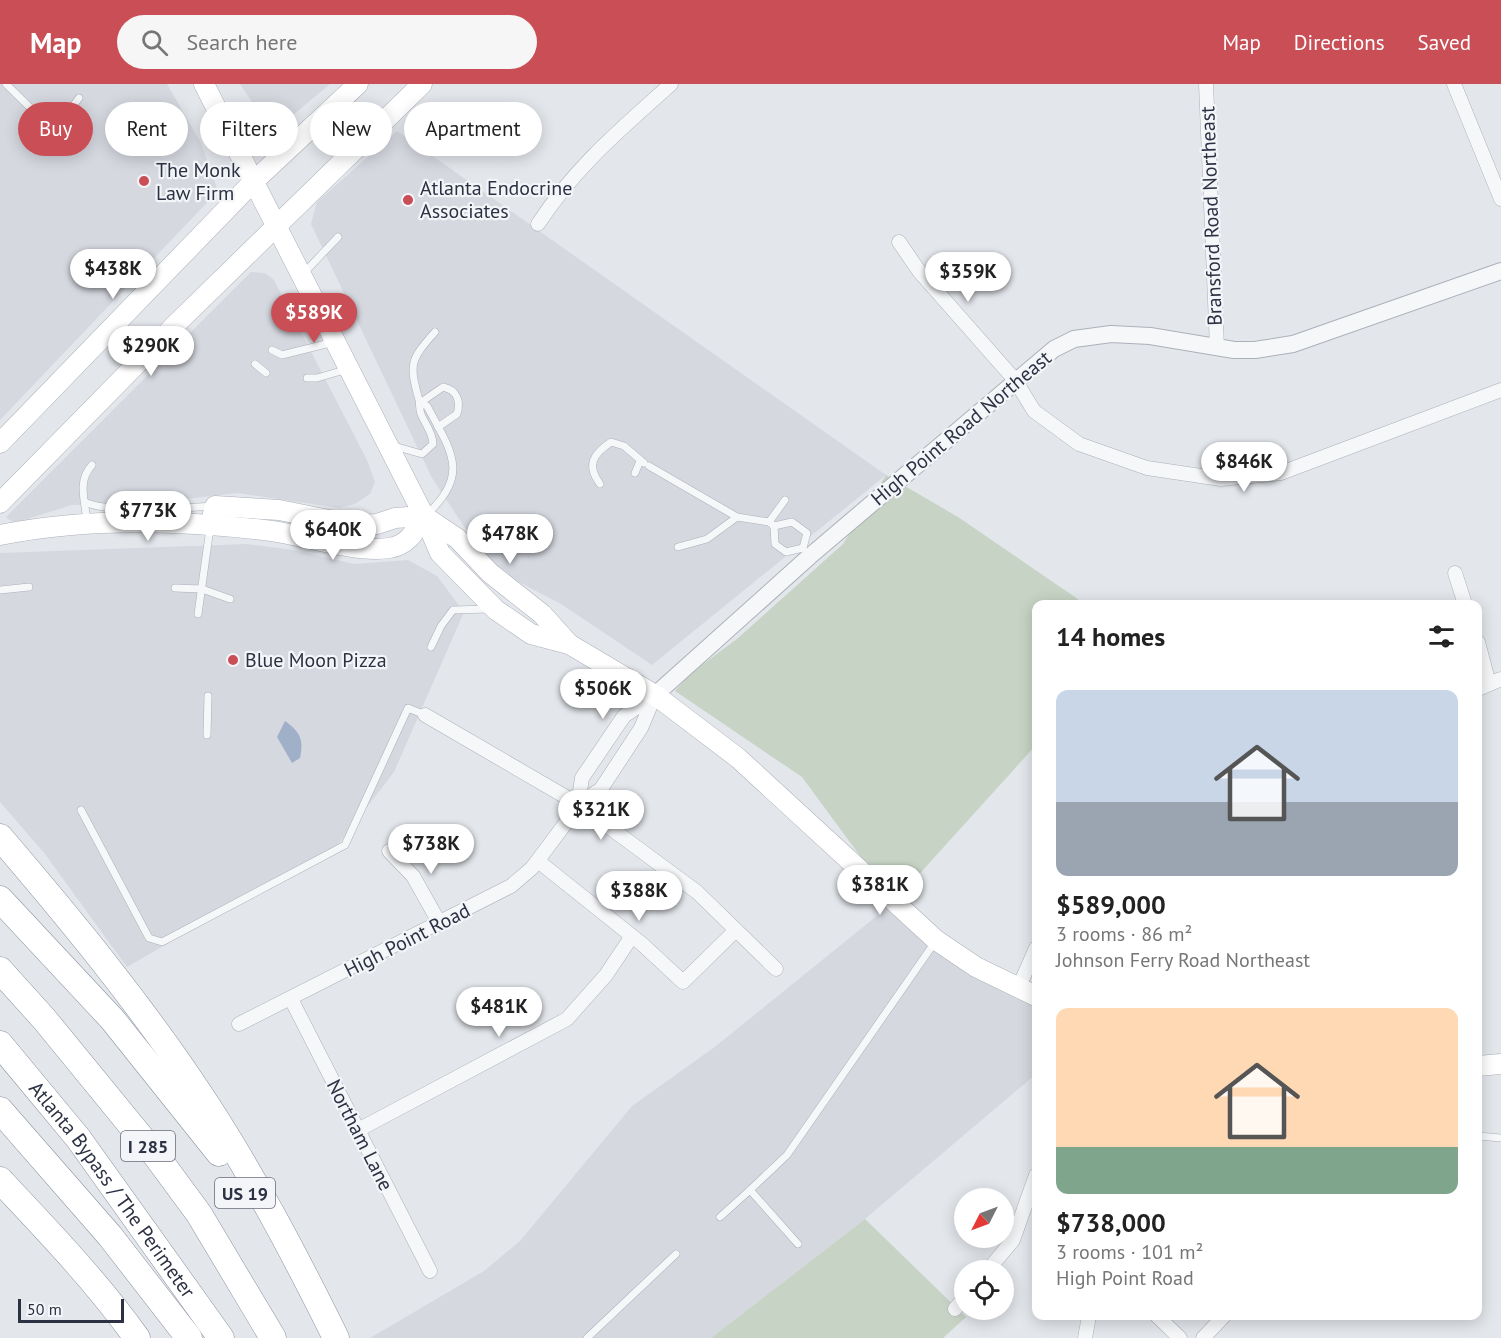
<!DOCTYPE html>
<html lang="en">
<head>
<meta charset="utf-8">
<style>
	body { margin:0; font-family:"PT Sans",sans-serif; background:#f6f6f6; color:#222; height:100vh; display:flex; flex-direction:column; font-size:22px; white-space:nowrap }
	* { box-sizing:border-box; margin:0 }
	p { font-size:20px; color:#767676 }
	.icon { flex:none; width:33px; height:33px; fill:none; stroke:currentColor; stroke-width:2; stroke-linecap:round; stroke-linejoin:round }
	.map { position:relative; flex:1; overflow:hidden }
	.sheet { position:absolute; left:1032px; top:516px; width:450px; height:720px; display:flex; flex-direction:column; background:#fff; border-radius:12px; box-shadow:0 3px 15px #0003 }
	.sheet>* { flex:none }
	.hud { position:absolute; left:18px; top:18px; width:570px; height:54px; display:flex; gap:12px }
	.needle { width:39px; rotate:228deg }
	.buttons { position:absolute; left:954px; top:1104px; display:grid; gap:12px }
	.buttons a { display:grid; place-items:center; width:60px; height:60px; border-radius:50%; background:#fff; box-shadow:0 3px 15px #0003; font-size:30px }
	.scale { position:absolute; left:18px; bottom:15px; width:106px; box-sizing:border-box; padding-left:6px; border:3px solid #2c3243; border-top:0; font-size:16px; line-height:21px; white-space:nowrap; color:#2c3243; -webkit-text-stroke:4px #f3f5f8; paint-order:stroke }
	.price { position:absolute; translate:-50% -51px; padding:0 14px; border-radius:21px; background:#fff; color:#222; font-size:20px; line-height:39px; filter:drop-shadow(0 2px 3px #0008) }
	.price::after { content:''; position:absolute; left:50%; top:36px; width:18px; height:14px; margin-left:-9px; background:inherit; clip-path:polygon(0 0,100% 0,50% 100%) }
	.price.current { background:#ca4e55; color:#fff }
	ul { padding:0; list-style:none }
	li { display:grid; align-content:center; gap:12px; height:318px; padding:0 24px }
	li span { display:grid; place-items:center; height:186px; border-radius:12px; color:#555 }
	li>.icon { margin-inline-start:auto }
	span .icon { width:108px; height:108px; fill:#fffc; stroke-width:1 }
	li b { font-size:26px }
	h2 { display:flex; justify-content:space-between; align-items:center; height:72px; padding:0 24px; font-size:26px }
	.tag { padding:0 21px; border-radius:27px; background:#fff; box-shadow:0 3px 15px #0003; font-size:21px; line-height:54px }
	.tag.current { background:#ca4e55; color:#fff }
	header { display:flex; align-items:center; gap:36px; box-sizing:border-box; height:84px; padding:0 30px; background:#ca4e55; color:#fff }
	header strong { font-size:28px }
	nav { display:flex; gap:33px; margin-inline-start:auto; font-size:21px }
	.search { width:420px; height:54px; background:#f6f6f6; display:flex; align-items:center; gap:15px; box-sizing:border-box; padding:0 21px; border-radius:33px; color:#767676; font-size:22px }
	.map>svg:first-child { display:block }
	.built { fill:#d6d8e0 }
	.green { fill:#c7d4c5 }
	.water { fill:#a0b0c9 }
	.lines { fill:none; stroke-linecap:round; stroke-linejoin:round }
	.service-casing { stroke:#acb0b9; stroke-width:8 }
	.minor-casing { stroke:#acb0b9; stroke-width:15 }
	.tertiary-casing { stroke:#acb0b9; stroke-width:18 }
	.secondary-casing { stroke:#acb0b9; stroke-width:21 }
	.motorway-casing { stroke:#8b92a1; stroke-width:27 }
	.service { stroke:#f6f7f9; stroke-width:7 }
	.minor { stroke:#f6f7f9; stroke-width:14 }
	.tertiary { stroke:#f6f7f9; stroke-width:16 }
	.secondary { stroke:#fff; stroke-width:20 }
	.motorway { stroke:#fff; stroke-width:26 }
	.poi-dot { fill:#ca4e55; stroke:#f3f5f8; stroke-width:2 }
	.labels { text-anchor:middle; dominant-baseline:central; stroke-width:4.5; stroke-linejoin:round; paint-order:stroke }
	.shield { fill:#f3f5f8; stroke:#686c79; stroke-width:1.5 }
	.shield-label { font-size:18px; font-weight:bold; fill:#2c3243 }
	.poi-label { font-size:20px; fill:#2c3243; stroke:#f3f5f8; text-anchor:start }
	.street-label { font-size:20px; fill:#2c3243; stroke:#f3f5f8 }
</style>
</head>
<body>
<header>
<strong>Map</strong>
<div class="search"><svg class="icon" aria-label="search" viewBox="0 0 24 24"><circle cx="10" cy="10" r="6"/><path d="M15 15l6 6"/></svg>Search here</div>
<nav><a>Map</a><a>Directions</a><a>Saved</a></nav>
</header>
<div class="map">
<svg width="1501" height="1254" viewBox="0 0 1501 1254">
	<rect width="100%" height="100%" fill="#e3e6eb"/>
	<g class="built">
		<path d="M 0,0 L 167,0 L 201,59 L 218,107 L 0,336 Z"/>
		<path d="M 240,0 L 330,0 L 267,53 L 256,24 Z"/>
		<path d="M 397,47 L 886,391 L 652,581 L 561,520 L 502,489 L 471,453 L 432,394 L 311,140 L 317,118 Z"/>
		<path d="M 251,188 L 265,189 L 274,196 L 367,376 L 375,398 L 370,410 L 355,420 L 339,424 L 238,409 L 168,417 L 72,421 L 14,439 L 6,433 Z"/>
		<path d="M 247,460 L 294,466 L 354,480 L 408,476 L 437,492 L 464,528 L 394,688 L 337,762 L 127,883 L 45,770 L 0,718 L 0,469 Z"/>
		<path d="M 894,818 L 944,873 L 1036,915 L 1036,990 L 865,1135 L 711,1254 L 370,1254 L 484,1187 L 520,1157 L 632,1022 L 716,962 Z"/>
	</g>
	<g class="green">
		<path d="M 886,391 L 958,433 L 1085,520 L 1036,520 L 1036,661 L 894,818 L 802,693 L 675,607 L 690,590 L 738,554 L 843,460 Z"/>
		<path d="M 865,1135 L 966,1233 L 943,1254 L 711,1254 Z"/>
	</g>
	<path class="water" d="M 285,637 C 300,648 304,655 300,674 L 292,679 L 277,653 Z"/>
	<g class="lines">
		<defs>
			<g id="service">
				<path d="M 6,0 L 54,47 L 79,14"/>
				<path d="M 303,190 L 338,153"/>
				<path d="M 272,266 L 282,271 L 334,258"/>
				<path d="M 255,280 L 266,289"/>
				<path d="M 307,294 L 317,294 L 348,285"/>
				<path d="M 420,319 L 427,322 C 451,367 471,391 426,431"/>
				<path d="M 420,319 L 443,303 C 457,306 461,317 457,330 L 438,343"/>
				<path d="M 394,362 L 422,370 L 433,360 C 433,349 425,340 421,330 C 419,325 420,321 419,316 C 409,280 410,276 435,248"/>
				<path d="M 649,382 L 737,433"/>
				<path d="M 635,389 L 640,377"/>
				<path d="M 600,400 C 586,381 593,370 611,358 L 624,362 L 644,379"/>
				<path d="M 85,418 C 105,429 186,424 212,422"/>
				<path d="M 87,437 C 85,417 77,397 92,381"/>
				<path d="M 769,438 L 785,416"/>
				<path d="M 774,442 L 775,460 L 786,468 L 803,464"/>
				<path d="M 678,463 L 707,455 L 737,433 L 769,438 L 774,442 L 792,438 L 807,449 L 803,464"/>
				<path d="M 175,504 L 202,505 L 230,515"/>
				<path d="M 0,506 L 29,503"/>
				<path d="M 198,530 L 210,444"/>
				<path d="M 431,563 L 441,542 L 453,526 L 489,525"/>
				<path d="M 207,651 L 208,612"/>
				<path d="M 81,726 L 149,854 L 162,858 L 345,761 L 408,624 L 425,631"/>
				<path d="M 1478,1052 L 1501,1054"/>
				<path d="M 720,1133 L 750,1106"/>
				<path d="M 798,1160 L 750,1106 L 787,1071 L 935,858"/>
				<path d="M 587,1254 L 676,1170"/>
			</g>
			<g id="minor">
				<path d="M 1206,0 L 1217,264"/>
				<path d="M 1454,0 L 1501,115"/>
				<path d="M 538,140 C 576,82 620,46 671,0"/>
				<path d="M 899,158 L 919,187 L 1015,296 L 1034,327 L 1079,360 L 1147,384 L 1221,395 L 1281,389 L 1501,306"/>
				<path d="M 1455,489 L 1465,520"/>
				<path d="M 1478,558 L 1489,600"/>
				<path d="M 1478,605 L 1501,595"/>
				<path d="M 425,631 L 578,720 L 697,808 L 776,885"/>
				<path d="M 578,720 L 601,705 L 641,644 L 655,611"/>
				<path d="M 389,767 L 413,792 L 440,840"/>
				<path d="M 538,777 L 642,860 L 683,898 L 736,846"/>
				<path d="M 1018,905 L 1036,864"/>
				<path d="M 291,915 L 430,1187"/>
				<path d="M 239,940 L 511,802 L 532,784 L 571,732 L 578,720 L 582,694 L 624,632 L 655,611"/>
				<path d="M 358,1046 L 567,935 L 606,891 L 632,852"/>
				<path d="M 988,1186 L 1013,1156 L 1036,1091"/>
				<path d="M 955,1225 L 964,1214"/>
				<path d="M 1157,1232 L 1180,1254"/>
				<path d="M 1085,1254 L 1089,1232"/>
				<path d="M 1203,1254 L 1224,1232"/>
			</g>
			<path id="tertiary" d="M 655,611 L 810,472 L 1054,265 L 1074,255 L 1111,250 L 1150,252 L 1234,266 L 1255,266 L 1293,260 L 1501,187"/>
			<g id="secondary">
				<path d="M 204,0 L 424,432 L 440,469 L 496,526 L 531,550 L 569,560"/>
				<path d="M 0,359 L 253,98 L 358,0"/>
				<path d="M 0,419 L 175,241 L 422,0"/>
				<path d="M 424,432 L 458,455 L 490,489 L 542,530 L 569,560 L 655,611 L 738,674 L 936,856 L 976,883 L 1036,912"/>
				<path d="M 210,442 L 215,422 L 279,426 L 354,441 L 377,440 L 395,434 L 424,432"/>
				<path d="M 0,451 C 88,433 183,436 272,447 C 306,452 357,469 389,464 C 409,461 415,447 424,432"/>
				<path d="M 1478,982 L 1501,980"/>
			</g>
			<g id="motorway">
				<path d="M 0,753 C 71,836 141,921 201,1012 C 252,1089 295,1171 336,1254"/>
				<path d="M 0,815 L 112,935 L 219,1069"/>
				<path d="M 0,886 L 45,936 L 157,1073 L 199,1130 L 273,1254"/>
				<path id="s1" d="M 0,960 L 78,1054 L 221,1254"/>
				<path d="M 0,1026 L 110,1152 L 189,1254"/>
				<path d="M 0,1096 C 48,1147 96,1197 137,1254"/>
			</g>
		</defs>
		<use href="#service" class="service-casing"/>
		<use href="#minor" class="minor-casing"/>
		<use href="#tertiary" class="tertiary-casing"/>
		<use href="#secondary" class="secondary-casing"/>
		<use href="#motorway" class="motorway-casing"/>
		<use href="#service" class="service"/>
		<use href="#minor" class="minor"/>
		<use href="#tertiary" class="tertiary"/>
		<use href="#secondary" class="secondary"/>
		<use href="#motorway" class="motorway"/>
	</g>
	<g class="poi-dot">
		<circle cx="144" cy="97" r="6"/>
		<circle cx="408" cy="116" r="6"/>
		<circle cx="233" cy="576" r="6"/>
	</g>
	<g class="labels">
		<g class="shield">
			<rect x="121" y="1047" width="54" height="30" rx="4.5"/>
			<rect x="215" y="1094" width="60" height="30" rx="4.5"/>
		</g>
		<g class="shield-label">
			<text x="148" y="1062">I 285</text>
			<text x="245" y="1109">US 19</text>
		</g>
		<g class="poi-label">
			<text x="156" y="86">The Monk<tspan x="156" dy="23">Law Firm</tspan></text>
			<text x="420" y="104">Atlanta Endocrine<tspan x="420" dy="23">Associates</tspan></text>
			<text x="245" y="576">Blue Moon Pizza</text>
		</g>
		<g class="street-label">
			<text transform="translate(1211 132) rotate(-92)">Bransford Road Northeast</text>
			<text transform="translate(961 344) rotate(-40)">High Point Road Northeast</text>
			<text transform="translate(407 856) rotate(-27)">High Point Road</text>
			<text transform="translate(360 1051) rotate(63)">Northam Lane</text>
			<text stroke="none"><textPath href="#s1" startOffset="184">Atlanta Bypass / The Perimeter</textPath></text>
		</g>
	</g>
</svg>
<div class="buttons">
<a><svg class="needle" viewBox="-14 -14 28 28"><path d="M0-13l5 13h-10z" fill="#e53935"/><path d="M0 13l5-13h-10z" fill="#767676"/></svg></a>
<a><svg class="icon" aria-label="locate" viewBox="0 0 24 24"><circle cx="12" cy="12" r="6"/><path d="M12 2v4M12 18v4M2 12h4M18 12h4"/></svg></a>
</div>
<div class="scale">50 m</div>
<b class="price" style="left:113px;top:216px">$438K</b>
<b class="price" style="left:968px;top:219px">$359K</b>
<b class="price current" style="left:314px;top:260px">$589K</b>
<b class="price" style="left:151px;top:293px">$290K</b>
<b class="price" style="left:1244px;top:409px">$846K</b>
<b class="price" style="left:148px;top:458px">$773K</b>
<b class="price" style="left:333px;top:477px">$640K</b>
<b class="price" style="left:510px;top:481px">$478K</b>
<b class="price" style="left:603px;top:636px">$506K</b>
<b class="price" style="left:601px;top:757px">$321K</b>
<b class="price" style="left:431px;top:791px">$738K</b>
<b class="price" style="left:880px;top:832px">$381K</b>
<b class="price" style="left:639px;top:838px">$388K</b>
<b class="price" style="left:499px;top:954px">$481K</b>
<div class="hud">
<a class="tag current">Buy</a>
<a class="tag">Rent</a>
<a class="tag">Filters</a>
<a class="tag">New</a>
<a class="tag">Apartment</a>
</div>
<section class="sheet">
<h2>14 homes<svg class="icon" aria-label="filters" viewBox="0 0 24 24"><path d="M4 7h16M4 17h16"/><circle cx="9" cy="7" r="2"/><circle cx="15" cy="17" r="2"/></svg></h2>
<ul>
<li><span style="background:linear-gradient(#c9d6e8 60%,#9aa5b1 0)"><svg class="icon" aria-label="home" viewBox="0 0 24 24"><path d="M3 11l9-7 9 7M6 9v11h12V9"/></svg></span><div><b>$589,000</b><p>3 rooms · 86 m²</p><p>Johnson Ferry Road Northeast</p></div></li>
<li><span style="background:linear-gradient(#ffd9b3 75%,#7fa58c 0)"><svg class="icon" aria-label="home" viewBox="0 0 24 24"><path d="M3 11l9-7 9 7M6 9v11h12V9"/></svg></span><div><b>$738,000</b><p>3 rooms · 101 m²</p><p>High Point Road</p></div></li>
</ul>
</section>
</div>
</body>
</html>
